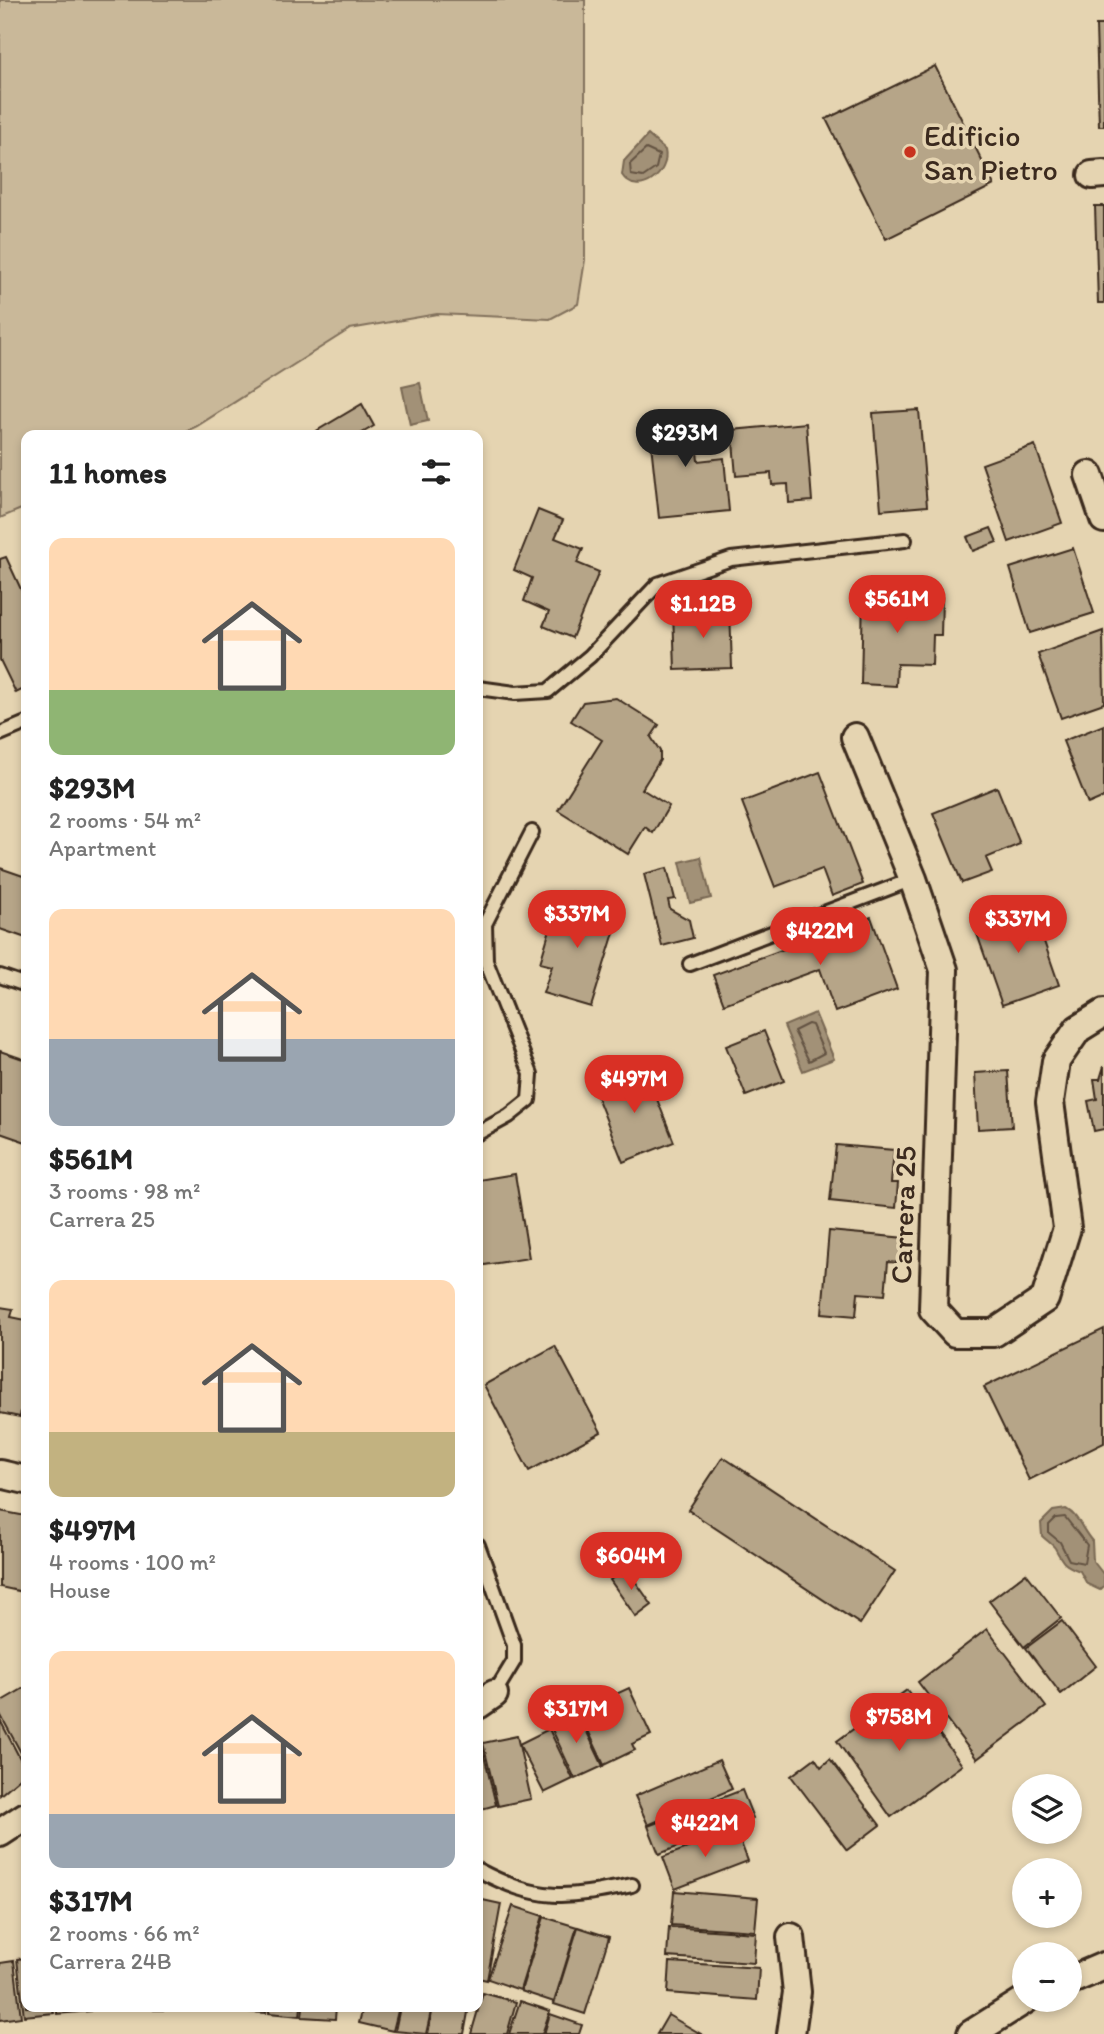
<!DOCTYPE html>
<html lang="en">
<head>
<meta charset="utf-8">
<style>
	body { margin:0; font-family:Itim,sans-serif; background:#f6f6f6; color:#222; height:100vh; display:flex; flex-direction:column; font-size:26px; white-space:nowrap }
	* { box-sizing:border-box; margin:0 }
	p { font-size:23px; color:#767676 }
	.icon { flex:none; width:38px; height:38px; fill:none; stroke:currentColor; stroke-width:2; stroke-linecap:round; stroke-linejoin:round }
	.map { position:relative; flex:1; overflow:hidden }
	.panel { position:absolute; left:21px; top:430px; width:462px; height:1582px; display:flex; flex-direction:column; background:#fff; border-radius:14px; box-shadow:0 4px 10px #0003 }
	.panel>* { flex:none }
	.fabs { position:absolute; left:1012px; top:1774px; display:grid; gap:14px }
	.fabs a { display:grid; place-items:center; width:70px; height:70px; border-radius:50%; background:#fff; box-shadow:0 4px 10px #0003; font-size:35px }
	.price { position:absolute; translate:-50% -60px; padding:0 16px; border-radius:24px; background:#d93025; color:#fff; font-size:23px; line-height:46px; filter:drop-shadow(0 2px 4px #0008) }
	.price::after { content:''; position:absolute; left:50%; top:42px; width:21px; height:16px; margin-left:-10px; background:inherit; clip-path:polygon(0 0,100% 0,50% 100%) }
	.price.selected { background:#222; color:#fff }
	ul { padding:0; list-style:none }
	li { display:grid; align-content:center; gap:14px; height:371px; padding:0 28px }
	li span { display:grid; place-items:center; height:217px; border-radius:14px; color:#555 }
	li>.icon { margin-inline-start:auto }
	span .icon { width:126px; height:126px; fill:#fffc; stroke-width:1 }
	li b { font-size:30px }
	h2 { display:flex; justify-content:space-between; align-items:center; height:84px; padding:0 28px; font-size:30px }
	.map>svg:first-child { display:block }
	.green { fill:#c9b899; stroke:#82715c; stroke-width:2 }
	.water { fill:#a29177; stroke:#796853; stroke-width:2 }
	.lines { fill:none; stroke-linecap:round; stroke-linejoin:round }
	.shore { stroke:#645342; stroke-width:2 }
	.building { fill:#b6a588; stroke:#3b2a1e; stroke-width:2 }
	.lane-casing { stroke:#3b2a1e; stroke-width:18 }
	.street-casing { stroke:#3b2a1e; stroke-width:32 }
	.lane { stroke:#e5d4b1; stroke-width:12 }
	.street { stroke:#e5d4b1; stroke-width:26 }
	.poi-dot { fill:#c8321e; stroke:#e5d4b1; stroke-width:2.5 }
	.labels { text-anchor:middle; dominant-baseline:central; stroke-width:7; stroke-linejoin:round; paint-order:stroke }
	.poi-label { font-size:30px; fill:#3b2a1e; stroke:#e5d4b1; text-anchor:start }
	.street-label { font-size:30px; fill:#3b2a1e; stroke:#e5d4b1 }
</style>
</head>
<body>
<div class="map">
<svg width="1104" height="2034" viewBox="0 0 1104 2034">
	<rect width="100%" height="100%" fill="#e5d4b1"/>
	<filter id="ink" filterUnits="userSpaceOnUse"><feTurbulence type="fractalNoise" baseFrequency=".0143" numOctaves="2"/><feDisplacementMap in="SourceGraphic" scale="14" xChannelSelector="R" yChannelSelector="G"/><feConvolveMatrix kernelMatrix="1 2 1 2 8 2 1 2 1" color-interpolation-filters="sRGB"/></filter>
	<g filter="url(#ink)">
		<path class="green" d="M 0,0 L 585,0 L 585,260 L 578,304 L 550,319 L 437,314 L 350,329 L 197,426 L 176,436 L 26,436 L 26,507 L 0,518 Z"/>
		<g class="water">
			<path d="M 648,135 L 665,150 C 671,174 637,199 622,175 L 624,161 Z"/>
			<path d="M 420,383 L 428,421 L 410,425 L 402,387 Z"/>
			<path d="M 701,857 L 711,898 L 690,903 L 680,862 Z"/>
			<path d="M 815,1013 L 834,1059 L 803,1071 L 784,1026 Z"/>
			<path d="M 1066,1509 C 1079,1516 1082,1530 1092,1541 L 1093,1561 L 1104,1575 L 1104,1586 L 1100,1590 L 1087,1584 L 1080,1571 C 1064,1565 1063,1563 1055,1548 C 1052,1544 1046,1540 1042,1536 L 1041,1523 L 1053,1511 Z"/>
		</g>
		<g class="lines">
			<g class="shore">
				<path d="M 646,149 L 659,155 L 656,168 L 643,177 L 631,175 L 630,164 Z"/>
				<path d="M 808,1024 L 812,1025 L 824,1053 L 809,1061 L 794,1031 Z"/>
				<path d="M 1065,1517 L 1087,1545 L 1084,1563 L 1069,1560 L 1060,1542 L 1049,1533 L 1049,1525 L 1056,1518 Z"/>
			</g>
		</g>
		<g class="building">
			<path d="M 1096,25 L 1104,25 L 1104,126 L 1099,126 Z"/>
			<path d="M 935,66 L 994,185 L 886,239 L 826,119 Z"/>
			<path d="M 1095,206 L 1104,206 L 1104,303 L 1098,303 Z"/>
			<path d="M 362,404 L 374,426 L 357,436 L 308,436 Z"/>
			<path d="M 919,410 L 927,506 L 881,510 L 873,413 Z"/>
			<path d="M 693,411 L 698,461 L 724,458 L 729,511 L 659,518 L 648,416 Z"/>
			<path d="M 806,423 L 812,501 L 789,503 L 788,484 L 772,485 L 771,473 L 736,476 L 732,430 Z"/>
			<path d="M 1035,445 L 1062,523 L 1009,542 L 982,464 Z"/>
			<path d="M 538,510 L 563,520 L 555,538 L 583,549 L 577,563 L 599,572 L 572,638 L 543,626 L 549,612 L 524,601 L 532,578 L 514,570 Z"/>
			<path d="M 991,528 L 997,542 L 973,551 L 967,537 Z"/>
			<path d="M 1073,548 L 1094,613 L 1030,633 L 1010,568 Z"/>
			<path d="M 6,557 L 26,600 L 26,688 L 16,693 L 0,660 L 0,559 Z"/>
			<path d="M 863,595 L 942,598 L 941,635 L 933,635 L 932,665 L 897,664 L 896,686 L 861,684 Z"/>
			<path d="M 730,609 L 732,668 L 675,670 L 673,611 Z"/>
			<path d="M 1103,631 L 1104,703 L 1061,718 L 1038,654 Z"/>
			<path d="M 616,698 L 659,725 L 651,737 L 660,751 L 660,760 L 642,789 L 669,806 L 653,833 L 645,827 L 628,854 L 558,810 L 602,740 L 571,721 L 583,702 Z"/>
			<path d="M 1104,725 L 1104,797 L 1088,804 L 1063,741 Z"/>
			<path d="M 820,772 L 863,884 L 832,896 L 822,869 L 775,887 L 742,802 Z"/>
			<path d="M 997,787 L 1020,844 L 986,858 L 992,872 L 962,883 L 933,813 Z"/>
			<path d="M 0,868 L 26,877 L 26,938 L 0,929 Z"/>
			<path d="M 667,868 L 675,899 L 668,900 L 670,909 L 689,920 L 693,938 L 662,946 L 644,874 Z"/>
			<path d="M 572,892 L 605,902 L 599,921 L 616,926 L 591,1007 L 543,993 L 552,966 L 540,963 L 556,909 L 566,912 Z"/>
			<path d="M 1041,904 L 1049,927 L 1040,930 L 1059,985 L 1002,1005 L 975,928 Z"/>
			<path d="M 871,917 L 897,989 L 835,1012 L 820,969 L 724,1004 L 713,975 Z"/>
			<path d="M 764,1031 L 784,1081 L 746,1096 L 726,1046 Z"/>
			<path d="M 0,1051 L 26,1060 L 26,1142 L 0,1133 Z"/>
			<path d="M 1104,1066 L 1104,1129 L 1094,1131 L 1088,1101 L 1097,1099 L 1094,1079 L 1100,1079 Z"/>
			<path d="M 645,1069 L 674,1142 L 623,1162 L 594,1089 Z"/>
			<path d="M 1008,1071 L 1012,1127 L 978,1129 L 975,1073 Z"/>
			<path d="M 836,1145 L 894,1150 L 891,1183 L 898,1183 L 896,1208 L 830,1201 Z"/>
			<path d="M 515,1174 L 529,1258 L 478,1266 L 478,1180 Z"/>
			<path d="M 829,1231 L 905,1238 L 902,1263 L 888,1262 L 885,1295 L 858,1293 L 856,1316 L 822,1313 Z"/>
			<path d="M 0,1307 L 13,1309 L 11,1317 L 26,1320 L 26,1379 L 20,1417 L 0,1413 Z"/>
			<path d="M 1104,1329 L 1104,1443 L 1029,1480 L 984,1387 Z"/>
			<path d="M 555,1346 L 601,1432 L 529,1471 L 484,1385 Z"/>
			<path d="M 723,1457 L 895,1571 L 860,1624 L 688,1510 Z"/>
			<path d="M 0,1511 L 26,1516 L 23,1592 L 0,1587 Z"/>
			<path d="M 626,1568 L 652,1605 L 636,1617 L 610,1580 Z"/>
			<path d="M 1026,1573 L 1061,1618 L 1024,1647 L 989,1601 Z"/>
			<path d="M 1062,1621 L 1096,1666 L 1061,1694 L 1026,1648 Z"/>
			<path d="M 987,1629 L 1046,1707 L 977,1759 L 918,1682 Z"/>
			<path d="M 26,1687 L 26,1762 L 0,1714 L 0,1702 Z"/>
			<path d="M 629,1688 L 651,1735 L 632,1744 L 635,1750 L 604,1765 L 579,1711 Z"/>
			<path d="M 907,1690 L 962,1765 L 891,1817 L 837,1741 Z"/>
			<path d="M 577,1711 L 603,1766 L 575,1779 L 549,1723 Z"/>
			<path d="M 0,1720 L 26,1770 L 26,1773 L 0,1795 Z"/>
			<path d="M 549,1729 L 573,1779 L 544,1793 L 519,1744 Z"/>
			<path d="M 517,1736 L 531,1799 L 498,1806 L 483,1743 Z"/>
			<path d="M 481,1743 L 496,1805 L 478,1810 L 478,1744 Z"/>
			<path d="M 815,1758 L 821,1767 L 830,1759 L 880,1825 L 847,1850 L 791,1776 Z"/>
			<path d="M 719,1760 L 732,1789 L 648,1825 L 635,1796 Z"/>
			<path d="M 742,1790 L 753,1818 L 659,1854 L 648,1826 Z"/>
			<path d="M 736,1830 L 748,1861 L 675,1889 L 663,1857 Z"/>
			<path d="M 674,1891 L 758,1898 L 755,1931 L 671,1925 Z"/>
			<path d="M 478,1899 L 501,1904 L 487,1980 L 478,1978 Z"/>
			<path d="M 513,1906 L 543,1916 L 520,1990 L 488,1979 Z"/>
			<path d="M 544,1917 L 577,1927 L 554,2002 L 521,1991 Z"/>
			<path d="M 578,1927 L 609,1937 L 585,2014 L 554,2004 Z"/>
			<path d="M 669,1927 L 756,1933 L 754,1963 L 667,1957 Z"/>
			<path d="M 26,1958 L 26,2007 L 53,2007 L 54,2013 L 24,2016 L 17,1959 Z"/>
			<path d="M 14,1961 L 21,2017 L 0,2020 L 0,1963 Z"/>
			<path d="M 670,1962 L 759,1968 L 757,2000 L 668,1993 Z"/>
			<path d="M 483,1993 L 516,2002 L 507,2034 L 471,2034 Z"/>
			<path d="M 520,2001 L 550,2011 L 542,2034 L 509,2034 Z"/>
			<path d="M 57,2007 L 90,2007 L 90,2011 L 57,2014 Z"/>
			<rect x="154" y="2007" width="33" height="3"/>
			<path d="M 232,2007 L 267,2007 L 266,2013 L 232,2011 Z"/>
			<path d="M 269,2007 L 301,2007 L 300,2016 L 269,2013 Z"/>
			<path d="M 303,2007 L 336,2007 L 335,2019 L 302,2017 Z"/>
			<path d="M 363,2007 L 399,2007 L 393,2031 L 359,2023 Z"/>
			<path d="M 400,2007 L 432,2007 L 426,2034 L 395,2031 Z"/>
			<path d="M 433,2007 L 469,2007 L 464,2034 L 428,2034 Z"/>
			<path d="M 550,2014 L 582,2025 L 579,2034 L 544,2034 Z"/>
			<path d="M 668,2015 L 701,2034 L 657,2034 Z"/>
		</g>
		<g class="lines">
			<defs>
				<g id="lane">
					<path d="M 478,688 L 515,693 L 548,691 L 590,656 L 658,584 L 731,559 L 905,540"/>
					<path d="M 0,734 L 26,723"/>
					<path d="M 690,964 L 913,879"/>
					<path d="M 0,976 L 26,985"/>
					<path d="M 478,1133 L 509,1116 L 529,1100 L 531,1074 L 486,961 L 485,924 L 532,832"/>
					<path d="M 478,1545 L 514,1645 L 514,1661 L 494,1694"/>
					<path d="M 478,1870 C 541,1903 565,1898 632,1885"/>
				</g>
				<g id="street">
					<path d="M 1092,175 L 1104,174"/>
					<path d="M 1089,475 L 1104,519"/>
					<path d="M 855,737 L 913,879 L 944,970 L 933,1309 L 955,1333 L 994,1333 L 1045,1299 L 1067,1228 L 1050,1102 L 1056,1061 L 1078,1029 L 1104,1013"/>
					<path d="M 0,1474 L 26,1480"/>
					<path d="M 478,1705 L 494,1694"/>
					<path d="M 0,1833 L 26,1816"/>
					<path d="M 1069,1981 L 1104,1966"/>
					<path d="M 791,2034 L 797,1992 L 791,1937"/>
					<path d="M 971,2034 L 1025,2000"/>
				</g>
			</defs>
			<use href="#lane" class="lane-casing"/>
			<use href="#street" class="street-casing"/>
			<use href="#lane" class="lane"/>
			<use href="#street" class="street"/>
		</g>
	</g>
	<circle class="poi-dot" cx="910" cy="152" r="7"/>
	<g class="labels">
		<g class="poi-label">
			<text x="924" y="135">Edificio<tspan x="924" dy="34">San Pietro</tspan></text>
		</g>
		<g class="street-label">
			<text transform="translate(903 1215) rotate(-88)">Carrera 25</text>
		</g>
	</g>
</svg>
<div class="fabs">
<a><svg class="icon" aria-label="layers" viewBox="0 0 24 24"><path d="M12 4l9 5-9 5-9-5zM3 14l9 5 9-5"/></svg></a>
<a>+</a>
<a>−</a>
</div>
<b class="price selected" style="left:685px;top:469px">$293M</b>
<b class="price" style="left:897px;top:635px">$561M</b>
<b class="price" style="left:703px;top:640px">$1.12B</b>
<b class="price" style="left:577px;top:950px">$337M</b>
<b class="price" style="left:1018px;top:955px">$337M</b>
<b class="price" style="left:820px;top:967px">$422M</b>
<b class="price" style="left:634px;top:1115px">$497M</b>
<b class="price" style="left:631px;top:1592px">$604M</b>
<b class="price" style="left:576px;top:1745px">$317M</b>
<b class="price" style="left:899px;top:1753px">$758M</b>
<b class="price" style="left:705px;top:1859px">$422M</b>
<section class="panel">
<h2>11 homes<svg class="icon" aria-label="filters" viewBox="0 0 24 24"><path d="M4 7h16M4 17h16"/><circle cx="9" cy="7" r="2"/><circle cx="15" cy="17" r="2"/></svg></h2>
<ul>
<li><span style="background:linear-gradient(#ffd9b3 70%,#8fb573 0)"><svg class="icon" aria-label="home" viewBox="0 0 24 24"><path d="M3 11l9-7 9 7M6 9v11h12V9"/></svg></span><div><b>$293M</b><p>2 rooms · 54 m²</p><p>Apartment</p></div></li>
<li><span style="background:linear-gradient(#ffd9b3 60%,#9aa5b1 0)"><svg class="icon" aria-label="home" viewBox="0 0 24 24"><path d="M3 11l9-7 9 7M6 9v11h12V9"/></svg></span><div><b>$561M</b><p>3 rooms · 98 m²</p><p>Carrera 25</p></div></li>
<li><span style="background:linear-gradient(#ffd9b3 70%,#c2b280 0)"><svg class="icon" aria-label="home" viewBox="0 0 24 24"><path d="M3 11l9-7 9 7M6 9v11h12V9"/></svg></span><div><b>$497M</b><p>4 rooms · 100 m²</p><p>House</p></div></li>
<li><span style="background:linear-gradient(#ffd9b3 75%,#9aa5b1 0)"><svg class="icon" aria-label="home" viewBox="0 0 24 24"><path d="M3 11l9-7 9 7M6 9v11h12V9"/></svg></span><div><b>$317M</b><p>2 rooms · 66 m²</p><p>Carrera 24B</p></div></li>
</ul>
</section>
</div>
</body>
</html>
